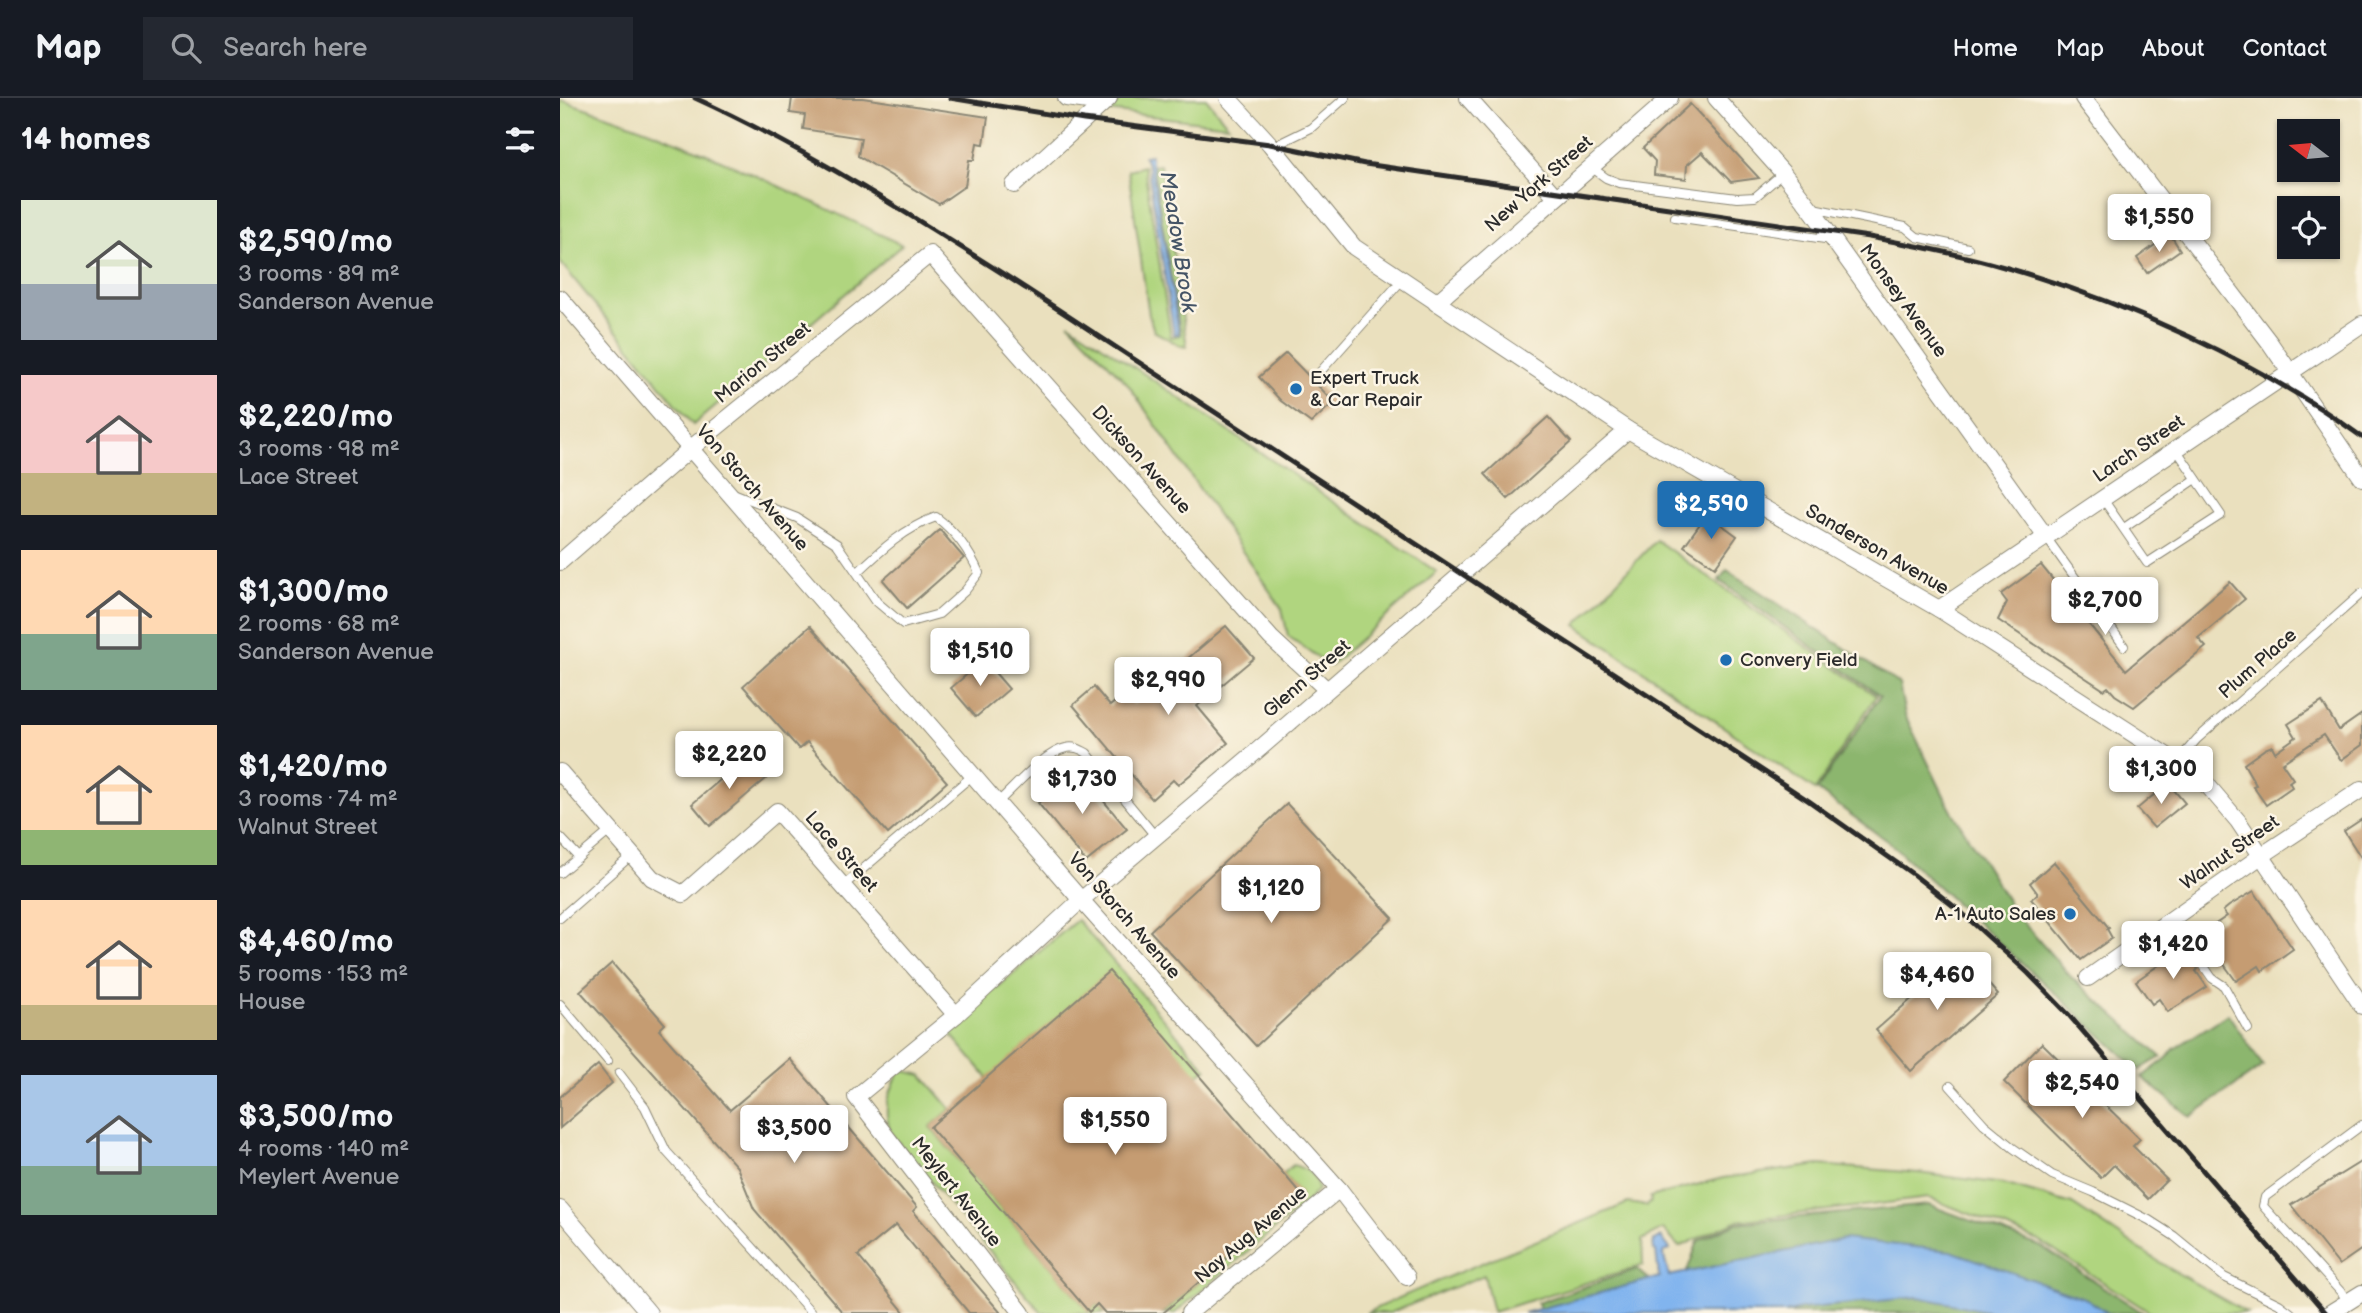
<!DOCTYPE html>
<html lang="en">
<head>
<meta charset="utf-8">
<style>
	body { margin:0; font-family:"Balsamiq Sans",sans-serif; background:#242831; color:#f1f3f6; height:100vh; display:flex; flex-direction:column; font-size:26px; white-space:nowrap }
	* { box-sizing:border-box; margin:0 }
	p { font-size:23px; color:#9ea1a6 }
	.icon { flex:none; width:38px; height:38px; fill:none; stroke:currentColor; stroke-width:2; stroke-linecap:round; stroke-linejoin:round }
	.map { position:relative; flex:1; overflow:hidden }
	.sheet { display:flex; flex-direction:column; background:#171b24; width:560px }
	.sheet>* { flex:none }
	.needle { width:46px; rotate:286deg }
	.buttons { position:absolute; left:1717px; top:21px; display:grid; gap:14px }
	.buttons a { display:grid; place-items:center; width:63px; height:63px; border-radius:0px; background:#171b24; box-shadow:0 2px 5px #0004; font-size:35px }
	.price { position:absolute; translate:-50% -60px; padding:0 16px; border-radius:7px; background:#fff; color:#222; font-size:23px; line-height:46px; filter:drop-shadow(0 2px 4px #0008) }
	.price::after { content:''; position:absolute; left:50%; top:42px; width:21px; height:16px; margin-left:-10px; background:inherit; clip-path:polygon(0 0,100% 0,50% 100%) }
	.price.active { background:#1f6fb2; color:#fff }
	ul { padding:0; list-style:none }
	li { display:flex; align-items:center; gap:21px; height:175px; padding:0 21px }
	li span { display:grid; place-items:center; flex:none; width:196px; height:140px; border-radius:0px; color:#555 }
	li>.icon { margin-inline-start:auto }
	span .icon { width:84px; height:84px; fill:#fffc; stroke-width:1 }
	li b { font-size:30px }
	h2 { display:flex; justify-content:space-between; align-items:center; height:84px; padding:0 21px; font-size:30px }
	header { display:flex; align-items:center; gap:42px; box-sizing:border-box; height:98px; padding:0 35px; background:#171b24; border-bottom:2px solid #363941 }
	header strong { font-size:33px }
	nav { display:flex; gap:38px; margin-inline-start:auto; font-size:24px }
	.search { width:490px; height:63px; background:#242831; display:flex; align-items:center; gap:18px; box-sizing:border-box; padding:0 24px; border-radius:0px; color:#9ea1a6; font-size:26px }
	main { display:flex; flex:1; min-height:0 }
	.map>svg:first-child { display:block }
	.green { fill:#b0d57f; stroke:#6e8055; stroke-width:2 }
	.forest { fill:#8cb66e; stroke:#5c704c; stroke-width:2 }
	.water { fill:#81b4ee; stroke:#56708c; stroke-width:2 }
	.building { fill:#c59c72 }
	.lines { fill:none; stroke-linecap:round; stroke-linejoin:round }
	.service-casing { stroke:#8a8674; stroke-width:10 }
	.minor-casing { stroke:#8a8674; stroke-width:18 }
	.service { stroke:#fff; stroke-width:8 }
	.minor { stroke:#fff; stroke-width:16 }
	.rail { stroke:#2b2b2b; stroke-width:5 }
	.poi-dot { fill:#1f6fb2; stroke:#fcf5e5; stroke-width:2.5 }
	.labels { text-anchor:middle; dominant-baseline:central; stroke-width:5; stroke-linejoin:round; paint-order:stroke }
	.street-label { font-size:19px; fill:#2b2b2b; stroke:#fcf5e5 }
	.poi-label { font-size:19px; fill:#2b2b2b; stroke:#fcf5e5; text-anchor:start }
	.water-label { font-size:21px; font-style:italic; fill:#455466; stroke:#fcf5e5 }
</style>
</head>
<body>
<header>
<strong>Map</strong>
<div class="search"><svg class="icon" aria-label="search" viewBox="0 0 24 24"><circle cx="10" cy="10" r="6"/><path d="M15 15l6 6"/></svg>Search here</div>
<nav><a>Home</a><a>Map</a><a>About</a><a>Contact</a></nav>
</header>
<main>
<section class="sheet">
<h2>14 homes<svg class="icon" aria-label="filters" viewBox="0 0 24 24"><path d="M4 7h16M4 17h16"/><circle cx="9" cy="7" r="2"/><circle cx="15" cy="17" r="2"/></svg></h2>
<ul>
<li><span style="background:linear-gradient(#dfe7d0 60%,#9aa5b1 0)"><svg class="icon" aria-label="home" viewBox="0 0 24 24"><path d="M3 11l9-7 9 7M6 9v11h12V9"/></svg></span><div><b>$2,590/mo</b><p>3 rooms · 89 m²</p><p>Sanderson Avenue</p></div></li>
<li><span style="background:linear-gradient(#f6c9c9 70%,#c2b280 0)"><svg class="icon" aria-label="home" viewBox="0 0 24 24"><path d="M3 11l9-7 9 7M6 9v11h12V9"/></svg></span><div><b>$2,220/mo</b><p>3 rooms · 98 m²</p><p>Lace Street</p></div></li>
<li><span style="background:linear-gradient(#ffd9b3 60%,#7fa58c 0)"><svg class="icon" aria-label="home" viewBox="0 0 24 24"><path d="M3 11l9-7 9 7M6 9v11h12V9"/></svg></span><div><b>$1,300/mo</b><p>2 rooms · 68 m²</p><p>Sanderson Avenue</p></div></li>
<li><span style="background:linear-gradient(#ffd9b3 75%,#8fb573 0)"><svg class="icon" aria-label="home" viewBox="0 0 24 24"><path d="M3 11l9-7 9 7M6 9v11h12V9"/></svg></span><div><b>$1,420/mo</b><p>3 rooms · 74 m²</p><p>Walnut Street</p></div></li>
<li><span style="background:linear-gradient(#ffd9b3 75%,#c2b280 0)"><svg class="icon" aria-label="home" viewBox="0 0 24 24"><path d="M3 11l9-7 9 7M6 9v11h12V9"/></svg></span><div><b>$4,460/mo</b><p>5 rooms · 153 m²</p><p>House</p></div></li>
<li><span style="background:linear-gradient(#a9c7e8 65%,#7fa58c 0)"><svg class="icon" aria-label="home" viewBox="0 0 24 24"><path d="M3 11l9-7 9 7M6 9v11h12V9"/></svg></span><div><b>$3,500/mo</b><p>4 rooms · 140 m²</p><p>Meylert Avenue</p></div></li>
</ul>
</section>
<div class="map">
<svg width="1802" height="1215" viewBox="0 0 1802 1215">
	<rect width="100%" height="100%" fill="#fcf5e5"/>
	<filter id="ink" filterUnits="userSpaceOnUse"><feTurbulence type="fractalNoise" baseFrequency=".0143" numOctaves="2"/><feDisplacementMap in="SourceGraphic" scale="14" xChannelSelector="R" yChannelSelector="G"/><feConvolveMatrix kernelMatrix="1 2 1 2 8 2 1 2 1" color-interpolation-filters="sRGB"/></filter>
	<filter id="wash" filterUnits="userSpaceOnUse"><feTurbulence type="fractalNoise" baseFrequency=".00686" numOctaves="4" result="noise"/><feDisplacementMap in="SourceGraphic" scale="28" xChannelSelector="R" yChannelSelector="G"/><feGaussianBlur stdDeviation="1.57" result="paint"/><feColorMatrix in="noise" values="0 0 0 0 0 0 0 0 0 0 0 0 0 0 0 0 0 1.4 0 .05"/><feComposite in="paint" operator="in"/></filter>
	<g filter="url(#wash)">
		<rect width="100%" height="100%" fill="#eae0be"/>
		<g class="green">
			<path d="M 563,0 L 646,0 L 668,27 L 547,13 Z"/>
			<path d="M 0,2 C 119,38 231,93 342,147 L 133,327 L 0,164 Z"/>
			<path d="M 600,67 L 627,249 L 621,248 L 594,233 L 589,217 L 568,72 L 584,68 L 611,239 L 621,237 L 593,68 Z"/>
			<path d="M 509,225 L 877,474 L 770,568 L 728,538 L 722,511 L 567,285 Z"/>
			<path d="M 1096,442 L 1316,598 L 1255,692 L 1016,527 Z"/>
			<path d="M 517,822 L 647,971 L 638,977 L 427,979 L 387,932 Z"/>
			<path d="M 340,972 L 362,977 L 391,1011 L 370,1029 L 529,1213 L 537,1206 L 545,1215 L 482,1215 L 332,1037 C 321,1012 329,995 340,972 Z"/>
			<path d="M 733,1067 C 747,1071 755,1075 758,1091 L 750,1101 L 615,1215 L 603,1215 L 740,1096 L 723,1076 Z"/>
			<path d="M 1259,1067 L 1358,1075 L 1444,1086 L 1512,1106 L 1607,1169 L 1687,1215 L 1591,1215 L 1479,1143 L 1369,1100 L 1176,1123 L 1119,1149 L 1103,1131 L 1082,1142 L 1083,1167 L 933,1214 L 924,1177 L 830,1215 L 806,1215 C 891,1175 981,1142 1068,1105 L 1087,1108 L 1091,1104 L 1090,1099 L 1163,1080 Z"/>
		</g>
		<g class="forest">
			<path d="M 1167,472 L 1339,586 L 1345,617 L 1389,708 L 1454,814 L 1510,878 L 1601,959 L 1579,972 L 1331,746 L 1257,692 L 1320,598 L 1159,482 Z"/>
			<path d="M 1668,916 L 1703,968 L 1630,1019 L 1582,979 L 1607,960 L 1614,951 Z"/>
			<path d="M 1369,1107 L 1482,1149 L 1583,1215 L 1112,1215 L 1138,1143 L 1176,1125 Z"/>
			<path d="M 1077,1171 L 1091,1183 L 983,1215 L 977,1205 Z"/>
		</g>
		<g class="water">
			<path d="M 591,57 L 591,64 L 619,236 L 614,236 L 588,69 L 584,58 Z"/>
			<path d="M 1101,1139 L 1110,1151 L 1103,1155 L 1109,1178 L 1284,1141 L 1391,1153 L 1527,1201 L 1548,1215 L 1435,1215 L 1358,1199 L 1241,1211 L 1225,1215 L 964,1215 L 1096,1180 L 1099,1179 L 1096,1153 L 1093,1151 L 1094,1142 Z"/>
		</g>
		<g id="blocks">
			<g class="building">
				<path d="M 232,0 L 303,0 L 428,19 L 424,46 L 417,45 L 414,62 L 409,62 L 405,88 L 379,106 L 298,58 L 301,40 L 243,31 L 245,17 L 230,15 Z"/>
				<path d="M 1130,6 L 1199,80 L 1171,84 L 1142,54 L 1127,67 L 1126,81 L 1094,77 L 1095,63 L 1083,50 Z"/>
				<path d="M 1610,136 L 1620,152 L 1587,175 L 1577,160 Z"/>
				<path d="M 726,255 L 774,304 L 751,325 L 721,303 L 699,279 Z"/>
				<path d="M 988,319 L 1011,344 L 948,401 L 925,376 Z"/>
				<path d="M 1147,416 L 1177,438 L 1155,469 L 1124,448 Z"/>
				<path d="M 380,432 L 404,460 L 347,510 L 323,482 Z"/>
				<path d="M 1481,467 L 1566,572 L 1670,484 L 1685,501 L 1638,540 L 1646,549 L 1574,609 L 1555,597 L 1548,589 L 1544,592 L 1438,522 L 1447,504 L 1441,496 Z"/>
				<path d="M 250,528 L 387,684 L 328,736 L 247,644 L 239,651 L 183,588 Z"/>
				<path d="M 666,528 L 694,560 L 637,608 L 668,645 L 618,687 L 613,682 L 592,701 L 513,607 L 534,589 L 550,608 L 564,596 L 573,607 Z"/>
				<path d="M 424,562 L 449,591 L 416,619 L 391,590 Z"/>
				<path d="M 1762,604 L 1779,632 L 1802,616 L 1802,647 L 1781,662 L 1764,637 L 1722,665 L 1733,681 L 1729,684 L 1732,689 L 1706,707 L 1693,688 L 1696,687 L 1684,666 L 1705,651 L 1712,648 L 1715,654 L 1736,639 L 1728,626 Z"/>
				<path d="M 188,658 L 207,680 L 150,728 L 132,706 Z"/>
				<path d="M 518,672 L 567,731 L 526,764 L 478,705 Z"/>
				<path d="M 1608,685 L 1625,705 L 1594,730 L 1577,711 Z"/>
				<path d="M 727,706 L 833,820 L 696,948 L 590,833 Z"/>
				<path d="M 1802,721 L 1802,761 L 1784,733 Z"/>
				<path d="M 1494,764 L 1549,830 L 1547,831 L 1552,840 L 1521,862 L 1471,801 L 1478,796 L 1470,785 Z"/>
				<path d="M 1694,793 L 1733,851 L 1702,873 L 1699,868 L 1676,883 L 1658,858 L 1649,864 L 1635,844 L 1646,837 L 1644,834 L 1667,818 L 1663,813 L 1669,808 Z"/>
				<path d="M 1622,851 L 1625,851 L 1638,871 L 1636,873 L 1647,889 L 1608,914 L 1599,901 L 1592,906 L 1576,883 Z"/>
				<path d="M 1403,856 L 1438,897 L 1351,973 L 1316,932 Z"/>
				<path d="M 52,865 L 105,926 L 99,932 L 170,1012 L 230,961 L 357,1109 L 353,1113 L 441,1215 L 409,1215 L 336,1127 L 298,1158 L 345,1215 L 283,1215 L 194,1111 L 177,1069 L 20,893 Z"/>
				<path d="M 549,873 L 741,1096 L 603,1215 L 545,1215 L 537,1206 L 529,1214 L 370,1029 Z"/>
				<path d="M 1482,945 L 1580,1041 L 1573,1048 L 1607,1082 L 1588,1101 L 1554,1067 L 1541,1080 L 1444,984 Z"/>
				<path d="M 38,967 L 52,985 L 0,1030 L 0,999 Z"/>
				<path d="M 1802,1063 L 1802,1151 L 1779,1167 L 1731,1107 Z"/>
			</g>
		</g>
	</g>
	<g filter="url(#ink)">
		<use href="#blocks" fill-opacity="0" stroke="#8a8674" stroke-width="2"/>
		<g class="lines">
			<defs>
				<g id="service">
					<path d="M 712,49 L 751,30 L 785,0"/>
					<path d="M 1031,69 L 1046,80 L 1059,85 L 1177,100 L 1195,99 L 1223,75"/>
					<path d="M 1253,110 L 1345,129 L 1357,139 L 1408,150"/>
					<path d="M 1115,119 L 1272,142"/>
					<path d="M 760,274 L 842,182"/>
					<path d="M 173,395 L 237,420 L 277,446 L 317,504 L 343,526 L 379,516 L 405,493 L 419,475 C 409,452 396,434 376,419 C 345,430 321,452 297,475"/>
					<path d="M 1543,401 L 1587,465 L 1661,417 L 1616,351"/>
					<path d="M 1564,430 L 1636,381"/>
					<path d="M 1486,439 L 1564,548"/>
					<path d="M 1617,664 L 1637,641 L 1802,495"/>
					<path d="M 437,705 C 455,689 483,655 506,650 C 514,648 520,651 527,655 L 596,739"/>
					<path d="M 0,739 L 19,759"/>
					<path d="M 0,775 L 51,732"/>
					<path d="M 283,788 L 413,677"/>
					<path d="M 0,820 L 73,756"/>
					<path d="M 1612,821 L 1652,880 L 1664,888 L 1688,931"/>
					<path d="M 0,906 L 48,963"/>
					<path d="M 59,975 L 85,1009 L 106,1053 L 252,1215"/>
					<path d="M 1390,988 L 1424,1026 L 1453,1050 L 1492,1077 L 1533,1094 L 1589,1122 L 1614,1138 L 1664,1179 L 1719,1206 L 1731,1215"/>
					<path d="M 1789,1203 L 1703,1108 L 1705,1099 L 1802,1027"/>
				</g>
				<g id="minor">
					<path d="M 506,0 L 543,5"/>
					<path d="M 668,0 L 710,46 L 794,149 L 1068,332 L 1379,511 L 1626,670 L 1649,689 L 1678,723 L 1802,908"/>
					<path d="M 908,0 L 996,99"/>
					<path d="M 1156,0 L 1223,75 L 1254,115 L 1486,439"/>
					<path d="M 1523,0 L 1710,245 L 1802,380"/>
					<path d="M 454,87 L 549,0"/>
					<path d="M 0,200 L 521,802 L 779,1091 L 847,1179"/>
					<path d="M 876,205 L 1110,0"/>
					<path d="M 0,464 L 130,351 L 370,156 L 711,540 L 766,591"/>
					<path d="M 1379,511 L 1802,226"/>
					<path d="M 0,674 L 92,780 L 123,796 L 217,713 L 396,917"/>
					<path d="M 1528,880 L 1701,758 L 1802,691"/>
					<path d="M 0,1111 L 89,1215"/>
					<path d="M 462,1215 L 296,999 L 396,917 L 521,802 L 705,646 L 1068,332"/>
					<path d="M 629,1215 L 779,1091"/>
					<path d="M 1770,1215 L 1802,1195"/>
				</g>
			</defs>
			<use href="#service" class="service-casing"/>
			<use href="#minor" class="minor-casing"/>
			<use href="#service" class="service"/>
			<use href="#minor" class="minor"/>
			<g class="rail">
				<path d="M 135,0 C 251,53 360,123 467,191 L 1249,703 L 1354,777 L 1401,814 L 1468,875 L 1508,916 L 1766,1215"/>
				<path d="M 390,0 L 524,22 L 710,46 L 805,66 L 1309,139 C 1354,147 1399,156 1444,169 C 1566,204 1699,264 1802,339"/>
			</g>
		</g>
	</g>
	<g class="poi-dot">
		<circle cx="736" cy="291" r="7"/>
		<circle cx="1166" cy="562" r="7"/>
		<circle cx="1510" cy="816" r="7"/>
	</g>
	<g class="labels">
		<g class="street-label">
			<text transform="translate(979 86) rotate(-41)">New York Street</text>
			<text transform="translate(1343 203) rotate(54)">Monsey Avenue</text>
			<text transform="translate(203 265) rotate(-39)">Marion Street</text>
			<text transform="translate(1579 351) rotate(-34)">Larch Street</text>
			<text transform="translate(581 362) rotate(48)">Dickson Avenue</text>
			<text transform="translate(192 390) rotate(49)">Von Storch Avenue</text>
			<text transform="translate(1317 452) rotate(30)">Sanderson Avenue</text>
			<text transform="translate(1698 566) rotate(-41)">Plum Place</text>
			<text transform="translate(747 581) rotate(-41)">Glenn Street</text>
			<text transform="translate(281 754) rotate(49)">Lace Street</text>
			<text transform="translate(1670 755) rotate(-35)">Walnut Street</text>
			<text transform="translate(564 818) rotate(49)">Von Storch Avenue</text>
			<text transform="translate(396 1094) rotate(52)">Meylert Avenue</text>
			<text transform="translate(691 1137) rotate(-40)">Nay Aug Avenue</text>
		</g>
		<g class="poi-label">
			<text x="750" y="280">Expert Truck<tspan x="750" dy="22">&amp; Car Repair</tspan></text>
			<text x="1180" y="562">Convery Field</text>
			<text x="1496" y="816" text-anchor="end">A-1 Auto Sales</text>
		</g>
		<g class="water-label">
			<text transform="translate(618 144) rotate(81)">Meadow Brook</text>
		</g>
	</g>
</svg>
<div class="buttons">
<a><svg class="needle" viewBox="-14 -14 28 28"><path d="M0-13l5 13h-10z" fill="#e53935"/><path d="M0 13l5-13h-10z" fill="#9ea1a6"/></svg></a>
<a><svg class="icon" aria-label="locate" viewBox="0 0 24 24"><circle cx="12" cy="12" r="6"/><path d="M12 2v4M12 18v4M2 12h4M18 12h4"/></svg></a>
</div>
<b class="price" style="left:1599px;top:156px">$1,550</b>
<b class="price active" style="left:1151px;top:443px">$2,590</b>
<b class="price" style="left:1545px;top:539px">$2,700</b>
<b class="price" style="left:420px;top:590px">$1,510</b>
<b class="price" style="left:608px;top:619px">$2,990</b>
<b class="price" style="left:169px;top:693px">$2,220</b>
<b class="price" style="left:1601px;top:708px">$1,300</b>
<b class="price" style="left:522px;top:718px">$1,730</b>
<b class="price" style="left:711px;top:827px">$1,120</b>
<b class="price" style="left:1613px;top:883px">$1,420</b>
<b class="price" style="left:1377px;top:914px">$4,460</b>
<b class="price" style="left:1522px;top:1022px">$2,540</b>
<b class="price" style="left:555px;top:1059px">$1,550</b>
<b class="price" style="left:234px;top:1067px">$3,500</b>
</div>
</main>
</body>
</html>
